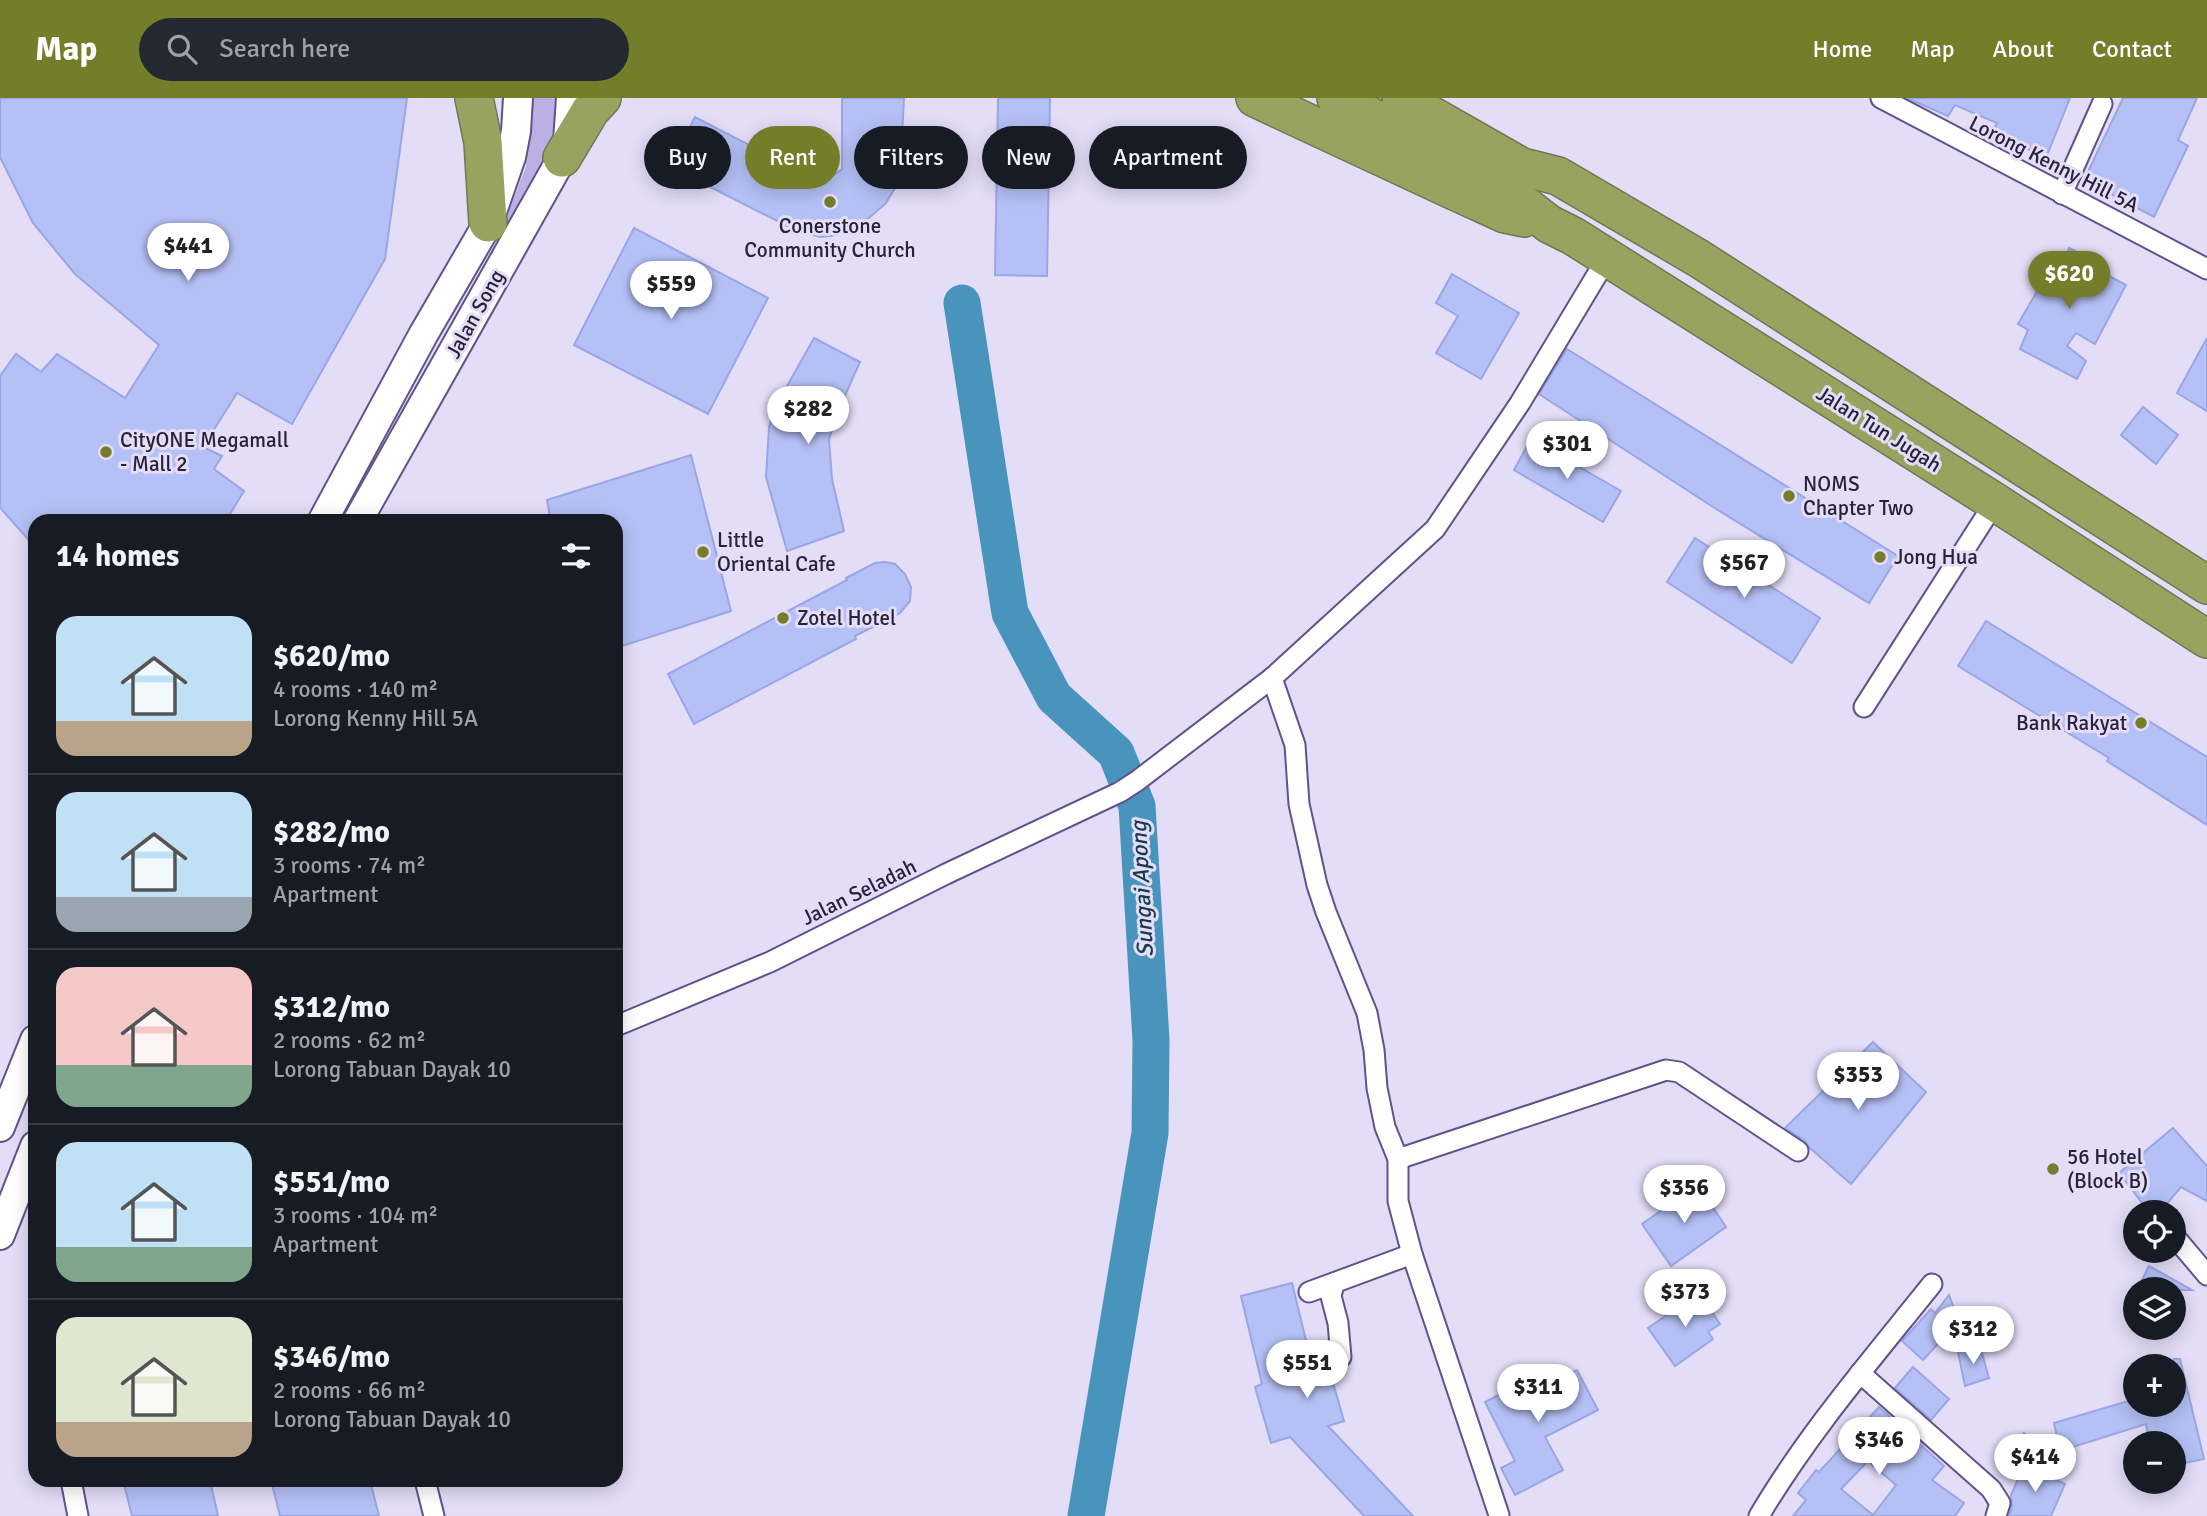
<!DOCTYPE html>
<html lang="en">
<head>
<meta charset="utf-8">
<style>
	body { margin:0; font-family:Signika,sans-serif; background:#242831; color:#f1f3f6; height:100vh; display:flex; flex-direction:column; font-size:26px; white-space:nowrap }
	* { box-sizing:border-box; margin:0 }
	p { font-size:23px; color:#9ea1a6 }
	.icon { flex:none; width:38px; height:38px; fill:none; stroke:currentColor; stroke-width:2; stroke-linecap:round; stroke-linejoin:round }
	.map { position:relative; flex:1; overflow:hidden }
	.sheet { position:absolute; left:28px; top:416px; width:595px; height:973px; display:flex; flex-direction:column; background:#171b24; border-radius:21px; box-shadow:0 4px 18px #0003 }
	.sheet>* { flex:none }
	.banner { position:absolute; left:644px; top:28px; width:665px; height:63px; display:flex; gap:14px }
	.buttons { position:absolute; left:2123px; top:1102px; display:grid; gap:14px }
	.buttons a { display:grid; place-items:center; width:63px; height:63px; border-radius:50%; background:#171b24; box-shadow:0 4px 18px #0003; font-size:35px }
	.price { position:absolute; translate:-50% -60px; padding:0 16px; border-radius:24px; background:#fff; color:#222; font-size:23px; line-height:46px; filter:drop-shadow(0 2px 4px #0008) }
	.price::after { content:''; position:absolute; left:50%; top:42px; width:21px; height:16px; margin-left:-10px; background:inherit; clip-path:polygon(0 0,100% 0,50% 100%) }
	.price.current { background:#747e2a; color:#fff }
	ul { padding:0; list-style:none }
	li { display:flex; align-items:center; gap:21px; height:175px; padding:0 28px }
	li+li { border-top:2px solid #363941 }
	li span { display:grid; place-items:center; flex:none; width:196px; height:140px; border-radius:21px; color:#555 }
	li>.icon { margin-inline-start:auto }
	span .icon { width:84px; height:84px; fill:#fffc; stroke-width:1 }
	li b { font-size:30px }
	h2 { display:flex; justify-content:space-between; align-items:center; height:84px; padding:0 28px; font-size:30px }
	.pill { padding:0 24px; border-radius:32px; background:#171b24; box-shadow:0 4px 18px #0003; font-size:24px; line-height:63px }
	.pill.current { background:#747e2a; color:#fff }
	header { display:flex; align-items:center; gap:42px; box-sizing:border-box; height:98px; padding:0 35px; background:#747e2a; color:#fff }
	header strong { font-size:33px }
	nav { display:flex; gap:38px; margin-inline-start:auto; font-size:24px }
	.search { width:490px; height:63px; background:#242831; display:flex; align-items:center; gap:18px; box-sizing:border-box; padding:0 24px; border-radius:38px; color:#9ea1a6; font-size:26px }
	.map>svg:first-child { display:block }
	.green { fill:#bcafe5 }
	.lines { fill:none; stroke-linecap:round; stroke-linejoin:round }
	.river { stroke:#4994bd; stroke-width:37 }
	.building { fill:#b5c0f6; stroke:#9aa6e4; stroke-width:2; fill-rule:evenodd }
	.street-casing { stroke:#62528b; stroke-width:23 }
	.secondary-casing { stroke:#62528b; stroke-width:32 }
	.highway-casing { stroke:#717653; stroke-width:40 }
	.street { stroke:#fff; stroke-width:19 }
	.secondary { stroke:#fff; stroke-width:28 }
	.highway { stroke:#99a360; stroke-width:37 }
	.poi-dot { fill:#747e2a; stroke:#e3ddf8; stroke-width:2.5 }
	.labels { text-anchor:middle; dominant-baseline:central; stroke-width:6; stroke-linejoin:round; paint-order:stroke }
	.street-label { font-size:21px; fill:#28213a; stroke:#e3ddf8 }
	.poi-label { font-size:21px; fill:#28213a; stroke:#e3ddf8; text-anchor:start }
	.water-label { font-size:23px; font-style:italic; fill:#193a4c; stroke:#e3ddf8 }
</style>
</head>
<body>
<header>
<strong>Map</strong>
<div class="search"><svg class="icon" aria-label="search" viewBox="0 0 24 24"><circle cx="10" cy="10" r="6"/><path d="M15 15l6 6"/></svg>Search here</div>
<nav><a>Home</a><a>Map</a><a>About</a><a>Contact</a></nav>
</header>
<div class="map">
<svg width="2207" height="1418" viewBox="0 0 2207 1418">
	<rect width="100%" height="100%" fill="#e3ddf8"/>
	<path class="green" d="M 530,0 L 556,0 L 552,51 L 490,161 L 526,69 Z"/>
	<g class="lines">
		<path class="river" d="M 962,205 L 1010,515 L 1054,599 L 1116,655 L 1137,708 L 1151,942 L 1150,1035 L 1086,1418"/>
	</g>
	<g class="building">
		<path d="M 0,0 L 407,0 L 385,161 L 292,326 L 237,295 L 203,349 L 222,358 L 214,371 L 244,393 L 225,424 L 35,424 L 35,449 L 2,412 L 0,408 L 0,278 L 16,256 L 41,274 L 57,256 L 125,300 L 159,247 L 75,176 L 33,125 L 0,59 Z"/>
		<path d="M 842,0 L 904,0 L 900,76 L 895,90 L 886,105 L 869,120 L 837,137 L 820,139 L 795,132 L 669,68 L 695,19 L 823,85 L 842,71 Z"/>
		<path d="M 998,0 L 1050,0 L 1047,178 L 995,177 Z"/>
		<path d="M 1907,0 L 2070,0 L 2046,60 L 1992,34 L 1997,25 L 1955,7 L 1948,18 Z"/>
		<path d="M 2123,0 L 2197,0 L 2178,42 L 2188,48 L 2154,119 L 2084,82 Z"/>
		<path d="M 634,130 L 768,200 L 708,316 L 574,247 Z"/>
		<path d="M 2069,150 L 2091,161 L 2088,167 L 2126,187 L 2095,246 L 2076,235 L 2067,248 L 2086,263 L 2077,281 L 2020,251 L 2028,232 L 2018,226 L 2057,159 L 2065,164 Z"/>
		<path d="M 1452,176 L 1519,215 L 1481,281 L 1436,255 L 1458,218 L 1436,205 Z"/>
		<path d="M 814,240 L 860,264 L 835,320 L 829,342 L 832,381 L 844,433 L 787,453 L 766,379 L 769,329 L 777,306 Z"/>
		<path d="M 2207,240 L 2207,313 L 2177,295 Z"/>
		<path d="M 1567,251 L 1898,458 L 1869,505 L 1713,409 L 1539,296 Z"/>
		<path d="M 2143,309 L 2178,337 L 2156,366 L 2121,337 Z"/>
		<path d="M 1531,341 L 1621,393 L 1603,424 L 1514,372 Z"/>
		<path d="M 691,357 L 731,513 L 616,550 L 616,424 L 551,424 L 547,402 Z"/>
		<path d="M 1695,440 L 1820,520 L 1792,565 L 1667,484 Z"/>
		<path d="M 885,464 L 895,466 L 905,476 L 911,489 L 910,503 L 900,515 L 855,538 L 856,541 L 694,626 L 668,576 L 847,482 L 846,480 L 875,465 Z"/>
		<path d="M 1986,523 L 2207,659 L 2207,727 L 2107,663 L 2109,660 L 1958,568 Z"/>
		<path d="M 1873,944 L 1926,994 L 1851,1086 L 1810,1050 L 1805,1043 L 1785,1030 Z"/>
		<path d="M 2173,1030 L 2207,1068 L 2207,1103 L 2181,1089 L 2159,1115 L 2150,1115 L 2119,1075 Z"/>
		<path d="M 1698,1087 L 1726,1129 L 1671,1168 L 1642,1126 Z"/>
		<path d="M 2149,1168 L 2192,1192 L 2137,1192 Z"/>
		<path d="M 1292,1185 L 1313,1271 L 1328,1267 L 1344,1323 L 1328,1328 L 1413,1418 L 1364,1418 L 1290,1339 L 1271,1345 L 1255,1289 L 1262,1286 L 1241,1198 Z"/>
		<path d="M 1699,1195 L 1720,1226 L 1708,1234 L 1713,1241 L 1675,1268 L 1648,1230 Z"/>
		<path d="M 1949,1197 L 1959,1223 L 1923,1262 L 1902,1243 L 1931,1211 L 1935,1215 Z"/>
		<path d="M 1980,1248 L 1989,1280 L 1965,1288 L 1958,1254 Z"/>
		<path d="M 2174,1261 L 2180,1261 L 2204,1361 L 2174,1367 L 2174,1346 L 2149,1346 L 2146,1326 L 2060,1353 L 2054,1325 L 2135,1301 L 2135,1307 L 2174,1307 Z"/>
		<path d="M 1913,1269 L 1949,1301 L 1931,1322 L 1895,1290 Z"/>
		<path d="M 1577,1272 L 1598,1312 L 1545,1339 L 1563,1372 L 1515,1397 L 1501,1370 L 1515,1363 L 1485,1304 L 1544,1274 L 1550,1285 Z"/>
		<path d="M 1879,1309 L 1944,1368 L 1932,1382 L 1964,1405 L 1955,1418 L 1793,1418 L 1806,1402 L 1798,1395 L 1816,1372 L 1819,1374 ZM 1868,1363 L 1896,1387 L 1873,1417 L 1841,1391 Z"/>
		<path d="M 2024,1335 L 2050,1356 L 2027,1363 L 2012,1351 Z"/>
		<path d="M 2024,1367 L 2065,1386 L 2051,1418 L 2009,1418 L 2012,1408 L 2011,1397 Z"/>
		<path d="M 123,1382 L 210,1382 L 218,1418 L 132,1418 Z"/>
		<path d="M 271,1382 L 370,1382 L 379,1418 L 280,1418 Z"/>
	</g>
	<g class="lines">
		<defs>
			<g id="street">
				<path d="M 1881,0 L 2207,171"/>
				<path d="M 2062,96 L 2102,6"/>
				<path d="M 1272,580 L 1295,647 L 1299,706 L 1317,787 L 1326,814 L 1367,915 L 1374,952 L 1377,990 L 1385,1029 L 1398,1061 L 1398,1103 L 1412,1156 L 1499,1417"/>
				<path d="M 1864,609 L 1995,404"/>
				<path d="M 616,928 L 770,864 L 946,776 L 1120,694 L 1137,683 L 1272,580 L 1435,431 L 1520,305 L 1607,160"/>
				<path d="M 1398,1061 L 1666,972 L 1679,974 L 1798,1053"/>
				<path d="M 2174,1138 L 2207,1177"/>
				<path d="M 1334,1186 L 1331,1198 L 1338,1225 L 1341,1259"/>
				<path d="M 1309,1194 L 1412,1156"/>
				<path d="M 1860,1275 L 1991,1391 L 2000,1405 L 1996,1418"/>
				<path d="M 71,1382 L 78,1418"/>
				<path d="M 425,1382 L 434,1418"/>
				<path d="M 1759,1418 C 1808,1335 1872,1261 1932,1186"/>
			</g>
			<g id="secondary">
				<path d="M 322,424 L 423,237 L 488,125 L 511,59 L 516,33 L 518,0"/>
				<path d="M 357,424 L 562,60 L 568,44 L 571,0"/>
				<path d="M 0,1029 L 35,942"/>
				<path d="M 0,1137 L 35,1048"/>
			</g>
			<g id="highway">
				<path d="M 474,0 L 483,44 L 488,125"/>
				<path d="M 1255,0 L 1450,91 L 1505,116 L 1524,120"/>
				<path d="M 1336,0 L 1495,84 L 1549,126 L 1573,138 L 1995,404 L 2207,541"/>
				<path d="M 1401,0 L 1522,69 L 1558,78 L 1698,160 L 2207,487"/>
				<path d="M 562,60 L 590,13 L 602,0"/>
			</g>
		</defs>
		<use href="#street" class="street-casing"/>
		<use href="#secondary" class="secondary-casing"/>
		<use href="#highway" class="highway-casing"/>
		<use href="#street" class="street"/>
		<use href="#secondary" class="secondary"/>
		<use href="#highway" class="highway"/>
	</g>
	<g class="poi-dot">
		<circle cx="830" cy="104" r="7"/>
		<circle cx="106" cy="354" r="7"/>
		<circle cx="1789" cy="398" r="7"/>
		<circle cx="703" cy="454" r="7"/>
		<circle cx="1880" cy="459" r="7"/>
		<circle cx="783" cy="520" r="7"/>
		<circle cx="2141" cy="625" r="7"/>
		<circle cx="2053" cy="1071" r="7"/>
	</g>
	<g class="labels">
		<g class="street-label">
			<text transform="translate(2054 66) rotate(27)">Lorong Kenny Hill 5A</text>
			<text transform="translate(475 216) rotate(-61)">Jalan Song</text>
			<text transform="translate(1879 331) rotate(32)">Jalan Tun Jugah</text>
			<text transform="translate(859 794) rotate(-26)">Jalan Seladah</text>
		</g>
		<g class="poi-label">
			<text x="830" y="128" text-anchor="middle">Conerstone<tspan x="830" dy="24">Community Church</tspan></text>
			<text x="120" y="342">CityONE Megamall<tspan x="120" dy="24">- Mall 2</tspan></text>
			<text x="1803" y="386">NOMS<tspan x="1803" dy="24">Chapter Two</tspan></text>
			<text x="717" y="442">Little<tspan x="717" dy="24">Oriental Cafe</tspan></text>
			<text x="1894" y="459">Jong Hua</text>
			<text x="797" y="520">Zotel Hotel</text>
			<text x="2127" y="625" text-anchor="end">Bank Rakyat</text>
			<text x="2067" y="1059">56 Hotel<tspan x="2067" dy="24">(Block B)</tspan></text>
		</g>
		<g class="water-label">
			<text transform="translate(1142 791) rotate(-93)">Sungai Apong</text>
		</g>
	</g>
</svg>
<div class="buttons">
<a><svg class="icon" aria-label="locate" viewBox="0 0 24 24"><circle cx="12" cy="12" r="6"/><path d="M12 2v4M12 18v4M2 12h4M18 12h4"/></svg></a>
<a><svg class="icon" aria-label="layers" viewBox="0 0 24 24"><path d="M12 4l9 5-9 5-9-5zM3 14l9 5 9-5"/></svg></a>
<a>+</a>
<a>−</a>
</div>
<b class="price" style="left:188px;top:185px">$441</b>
<b class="price current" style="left:2069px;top:213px">$620</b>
<b class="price" style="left:671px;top:223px">$559</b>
<b class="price" style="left:808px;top:348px">$282</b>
<b class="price" style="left:1567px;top:383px">$301</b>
<b class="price" style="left:1744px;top:502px">$567</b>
<b class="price" style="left:1858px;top:1014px">$353</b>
<b class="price" style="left:1684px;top:1127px">$356</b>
<b class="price" style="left:1685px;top:1231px">$373</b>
<b class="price" style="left:1973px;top:1268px">$312</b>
<b class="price" style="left:1307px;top:1302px">$551</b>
<b class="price" style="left:1538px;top:1326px">$311</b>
<b class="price" style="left:1879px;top:1379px">$346</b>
<b class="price" style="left:2035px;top:1396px">$414</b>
<div class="banner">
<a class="pill">Buy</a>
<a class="pill current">Rent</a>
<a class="pill">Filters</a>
<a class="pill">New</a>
<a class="pill">Apartment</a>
</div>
<section class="sheet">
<h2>14 homes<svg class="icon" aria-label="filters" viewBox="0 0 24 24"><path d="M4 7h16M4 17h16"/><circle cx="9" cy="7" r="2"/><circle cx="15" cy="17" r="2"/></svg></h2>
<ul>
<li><span style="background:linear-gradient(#bfe0f5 75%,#b9a48a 0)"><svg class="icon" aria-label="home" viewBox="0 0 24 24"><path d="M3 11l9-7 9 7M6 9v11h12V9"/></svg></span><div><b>$620/mo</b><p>4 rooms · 140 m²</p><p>Lorong Kenny Hill 5A</p></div></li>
<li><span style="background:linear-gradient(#bfe0f5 75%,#9aa5b1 0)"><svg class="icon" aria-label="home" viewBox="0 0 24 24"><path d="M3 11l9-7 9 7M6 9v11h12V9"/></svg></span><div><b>$282/mo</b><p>3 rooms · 74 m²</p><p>Apartment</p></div></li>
<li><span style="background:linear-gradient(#f6c9c9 70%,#7fa58c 0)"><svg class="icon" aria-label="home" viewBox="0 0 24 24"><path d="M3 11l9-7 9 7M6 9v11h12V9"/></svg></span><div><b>$312/mo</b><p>2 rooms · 62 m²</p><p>Lorong Tabuan Dayak 10</p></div></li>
<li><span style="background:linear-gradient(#bfe0f5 75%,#7fa58c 0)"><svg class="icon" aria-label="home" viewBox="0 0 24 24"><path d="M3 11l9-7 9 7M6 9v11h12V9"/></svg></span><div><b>$551/mo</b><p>3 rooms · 104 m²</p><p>Apartment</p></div></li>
<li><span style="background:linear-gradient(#dfe7d0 75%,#b9a48a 0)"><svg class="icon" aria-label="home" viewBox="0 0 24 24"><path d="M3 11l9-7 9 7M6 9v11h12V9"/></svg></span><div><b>$346/mo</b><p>2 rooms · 66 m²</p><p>Lorong Tabuan Dayak 10</p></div></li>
</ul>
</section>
</div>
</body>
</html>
